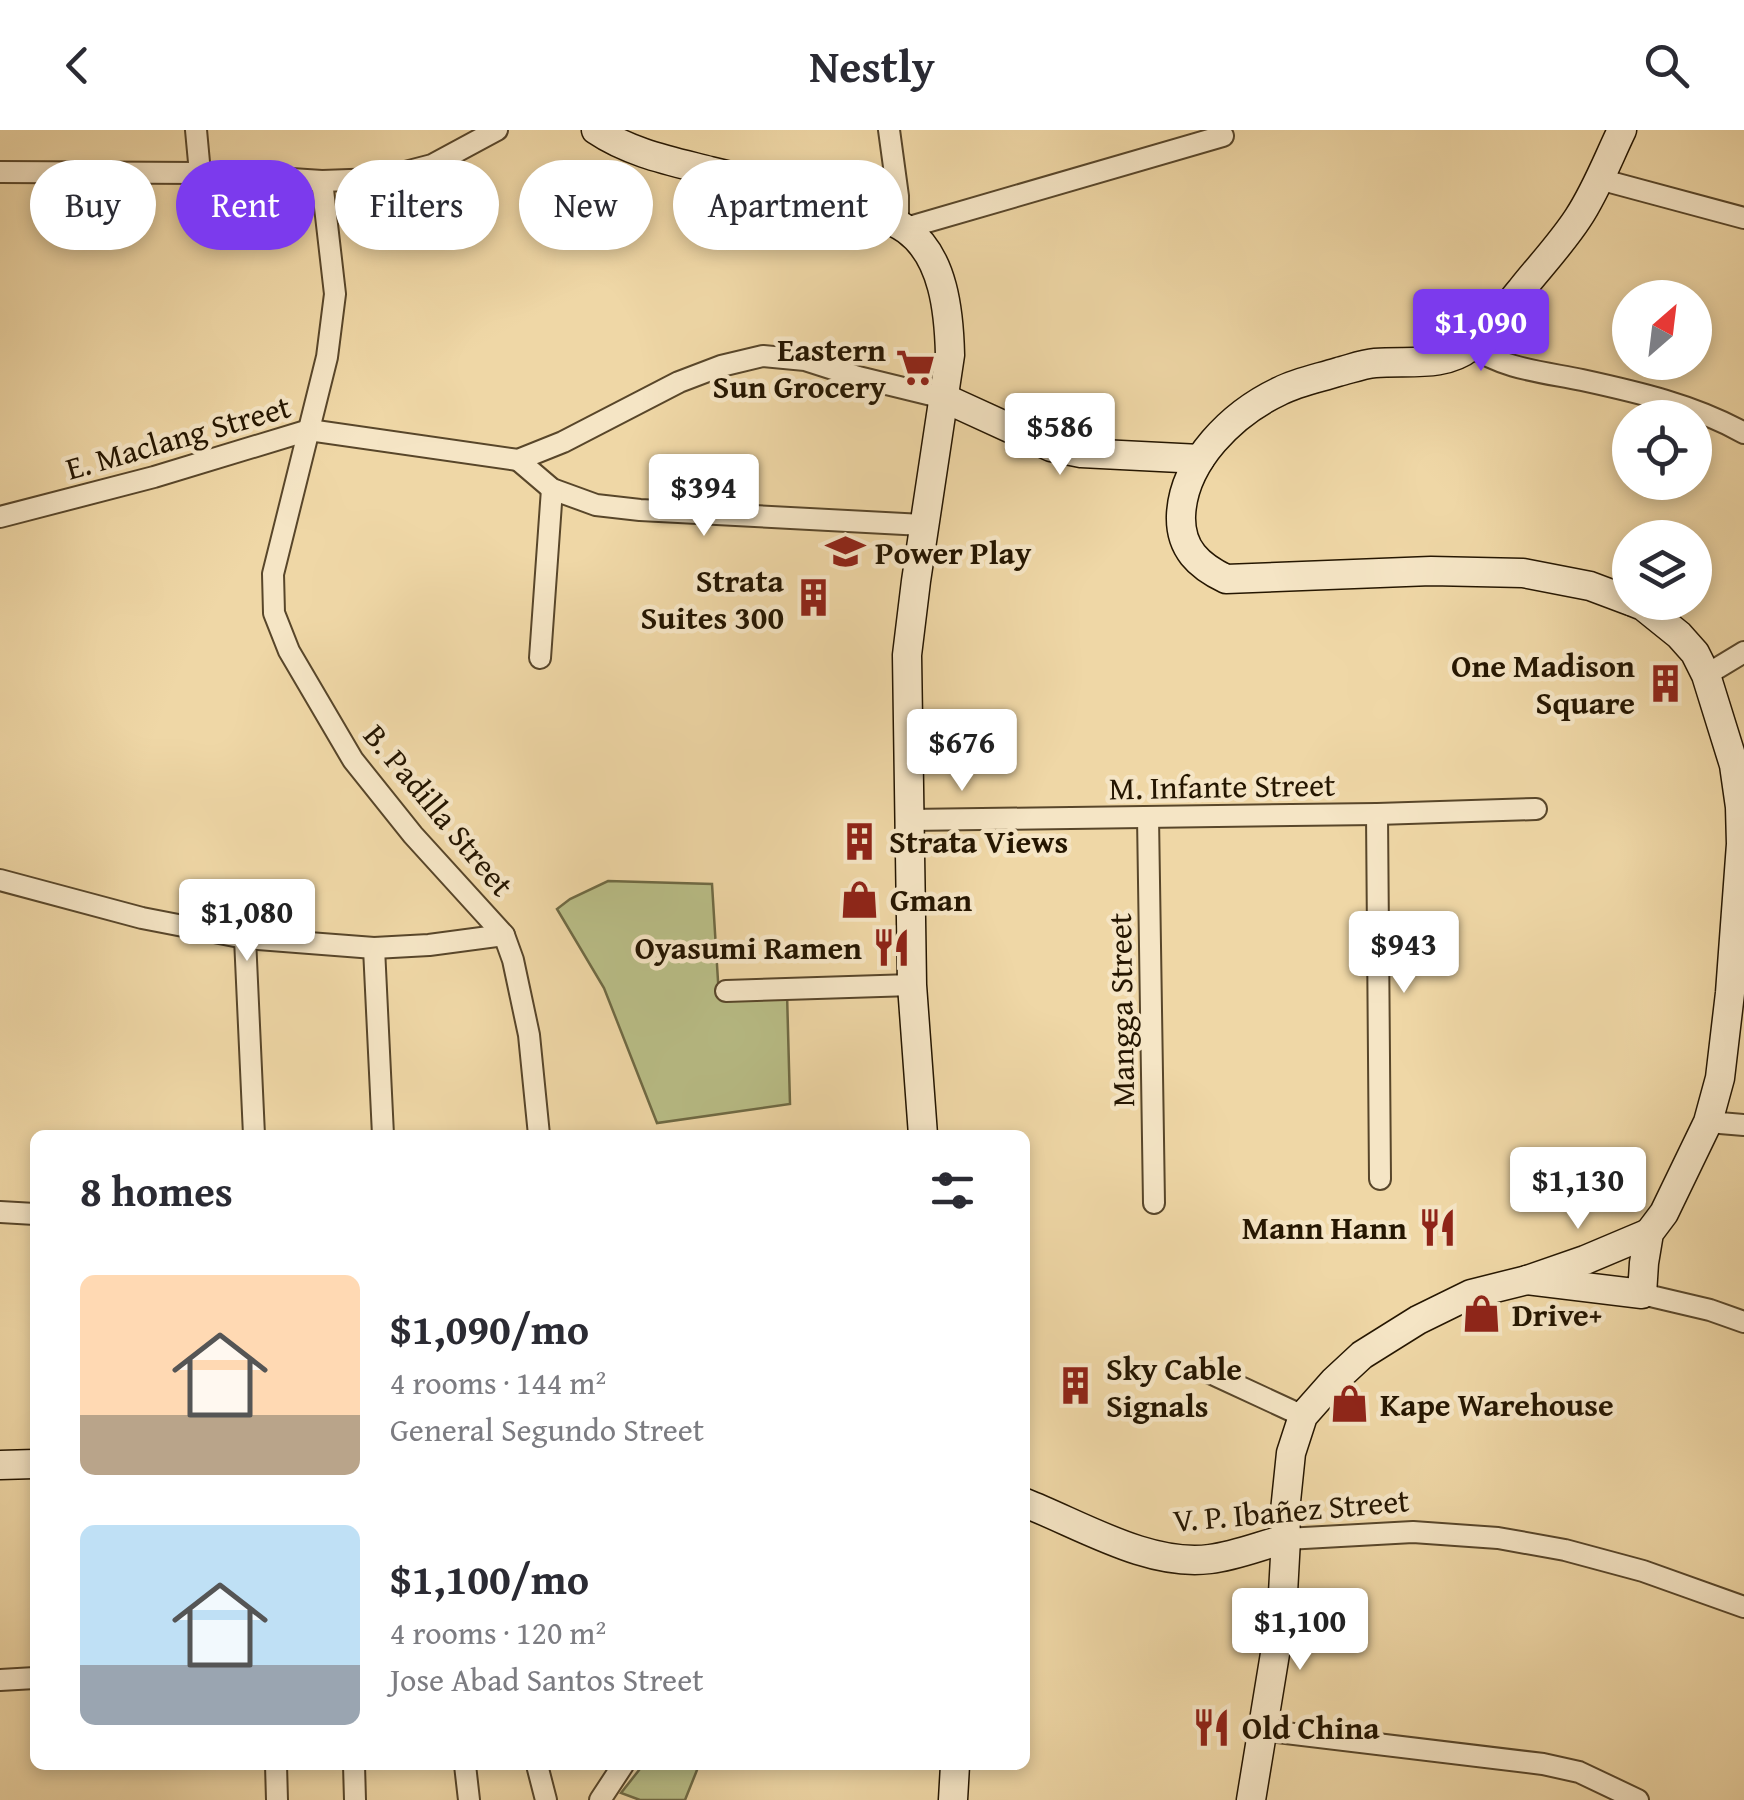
<!DOCTYPE html>
<html lang="en">
<head>
<meta charset="utf-8">
<style>
	body { margin:0; font-family:"Gentium Book Plus",serif; background:#f2f2f3; color:#2b2b33; height:100vh; display:flex; flex-direction:column; font-size:38px; white-space:nowrap }
	* { box-sizing:border-box; margin:0 }
	p { font-size:32px; color:#7c7c81 }
	.icon { flex:none; width:55px; height:55px; fill:none; stroke:currentColor; stroke-width:2; stroke-linecap:round; stroke-linejoin:round }
	.map { position:relative; flex:1; overflow:hidden }
	.side { position:absolute; left:30px; top:1000px; width:1000px; height:640px; display:flex; flex-direction:column; background:#fff; border-radius:15px; box-shadow:0 5px 15px #0003 }
	.side>* { flex:none }
	.top-card { position:absolute; left:30px; top:30px; width:1000px; height:90px; display:flex; gap:20px }
	.needle { width:65px; rotate:28deg }
	.fabs { position:absolute; left:1612px; top:150px; display:grid; gap:20px }
	.fabs a { display:grid; place-items:center; width:100px; height:100px; border-radius:50%; background:#fff; box-shadow:0 5px 15px #0003; font-size:50px }
	.price { position:absolute; translate:-50% -85px; padding:0 22px; border-radius:10px; background:#fff; color:#222; font-size:32px; line-height:65px; filter:drop-shadow(0 2px 5px #0008) }
	.price::after { content:''; position:absolute; left:50%; top:60px; width:30px; height:22px; margin-left:-15px; background:inherit; clip-path:polygon(0 0,100% 0,50% 100%) }
	.price.on { background:#7c3aed; color:#fff }
	ul { padding:0; list-style:none }
	li { display:flex; align-items:center; gap:30px; height:250px; padding:0 50px }
	li span { display:grid; place-items:center; flex:none; width:280px; height:200px; border-radius:15px; color:#555 }
	li>.icon { margin-inline-start:auto }
	span .icon { width:120px; height:120px; fill:#fffc; stroke-width:1 }
	li b { font-size:42px }
	h2 { display:flex; justify-content:space-between; align-items:center; height:120px; padding:0 50px; font-size:42px }
	.chip { padding:0 35px; border-radius:45px; background:#fff; box-shadow:0 5px 15px #0003; font-size:35px; line-height:90px }
	.chip.on { background:#7c3aed; color:#fff }
	header { display:flex; justify-content:space-between; align-items:center; height:130px; padding:0 50px; background:#fff; font-size:45px; font-weight:700 }
	.map>svg:first-child { display:block }
	.green { fill:#b9be87; stroke:#6f6a44; stroke-width:2.5 }
	.lines { fill:none; stroke-linecap:round; stroke-linejoin:round }
	.street-casing { stroke:#58462a; stroke-width:24 }
	.secondary-casing { stroke:#251601; stroke-width:31 }
	.street { stroke:#f5e5c5; stroke-width:20 }
	.secondary { stroke:#f5e5c5; stroke-width:28 }
	.labels { text-anchor:middle; dominant-baseline:central; stroke-width:9; stroke-linejoin:round; paint-order:stroke }
	.poi-label { font-size:32px; font-weight:bold; fill:#251601; stroke:#f5e5c5; text-anchor:start }
	.street-label { font-size:32px; fill:#251601; stroke:#f5e5c5 }
</style>
</head>
<body>
<header><svg class="icon" aria-label="back" viewBox="0 0 24 24"><path d="M15 5l-7 7 7 7"/></svg>Nestly<svg class="icon" aria-label="search" viewBox="0 0 24 24"><circle cx="10" cy="10" r="6"/><path d="M15 15l6 6"/></svg></header>
<div class="map">
<svg width="1744" height="1670" viewBox="0 0 1744 1670">
	<rect width="100%" height="100%" fill="#efd7a6"/>
	<filter id="stains"><feTurbulence type="fractalNoise" baseFrequency=".002" numOctaves="4"/><feColorMatrix values="0 0 0 0 .2 0 0 0 0 .09 0 0 0 0 .02 0 0 0 .5 -.17"/></filter>
	<radialGradient id="worn" r=".72"><stop offset=".6" stop-color="#630" stop-opacity="0"/><stop offset="1" stop-color="#630" stop-opacity=".3"/></radialGradient>
	<g class="green">
		<path d="M 608,751 L 712,754 L 719,867 L 787,863 L 790,974 L 657,993 L 604,858 L 557,779 L 570,769 Z"/>
		<path d="M 643,1635 L 699,1635 L 685,1670 L 640,1670 L 621,1663 Z"/>
	</g>
	<g class="lines">
		<defs>
			<g id="street">
				<path d="M 196,0 L 200,43"/>
				<path d="M 889,0 L 898,66 L 898,95"/>
				<path d="M 0,42 L 200,43 L 322,51 L 378,49 L 432,35 L 497,0"/>
				<path d="M 1599,49 L 1744,88"/>
				<path d="M 322,51 L 335,164 L 327,227 L 273,444 L 274,483 L 289,521 L 353,630 L 413,705 L 504,805 L 513,830 L 529,905 L 539,1005"/>
				<path d="M 906,98 L 1223,6"/>
				<path d="M 1471,216 C 1503,239 1543,242 1582,250 C 1637,262 1694,275 1744,303"/>
				<path d="M 518,330 L 552,359 L 596,375 L 640,380 L 923,395"/>
				<path d="M 0,387 L 154,347 L 309,300 L 518,330 L 563,312 L 679,252 L 721,236 L 763,226 L 805,230 L 858,247 L 944,268"/>
				<path d="M 540,528 L 552,359"/>
				<path d="M 1706,545 L 1744,522"/>
				<path d="M 1377,684 L 1380,1049"/>
				<path d="M 1148,687 L 1154,1073"/>
				<path d="M 909,690 L 1377,684 L 1536,679"/>
				<path d="M 0,750 L 142,788 L 245,808 L 374,818 L 429,815 L 504,805"/>
				<path d="M 245,808 L 254,1005"/>
				<path d="M 374,818 L 383,1005"/>
				<path d="M 726,861 L 912,855"/>
				<path d="M 1708,992 L 1744,995"/>
				<path d="M 0,1082 L 35,1084"/>
				<path d="M 1642,1164 L 1710,1180 L 1744,1192"/>
				<path d="M 1208,1242 L 1303,1286"/>
				<path d="M 1286,1409 L 1413,1402 L 1498,1408 L 1565,1420 L 1643,1441 L 1744,1477"/>
				<path d="M 0,1550 L 35,1548"/>
				<path d="M 1261,1600 L 1543,1634 L 1579,1642 L 1638,1670"/>
				<path d="M 276,1635 L 277,1670"/>
				<path d="M 354,1635 L 355,1670"/>
				<path d="M 465,1635 L 469,1670"/>
				<path d="M 537,1635 L 546,1670"/>
				<path d="M 600,1670 L 623,1635"/>
			</g>
			<g id="secondary">
				<path d="M 596,0 C 630,23 671,31 710,41 C 752,51 794,61 836,73 C 856,79 890,87 907,100 C 944,127 949,183 950,225 L 916,451 L 907,525 L 912,855 L 923,1005"/>
				<path d="M 1622,0 C 1608,29 1596,61 1578,88 C 1561,114 1540,136 1521,160 C 1505,179 1490,201 1470,217 C 1444,238 1407,230 1375,233 C 1363,234 1350,239 1338,242 C 1319,248 1298,252 1280,261 C 1233,283 1183,331 1181,386 C 1180,419 1199,436 1226,449 L 1431,441 L 1523,443 L 1590,456 L 1630,471"/>
				<path d="M 944,268 L 1051,317 L 1081,323 L 1200,329"/>
				<path d="M 1527,1150 L 1642,1164 L 1644,1133 L 1649,1103 L 1664,1083 L 1708,992 L 1720,948 L 1730,863 L 1741,714 L 1740,677 L 1734,635 L 1706,545 L 1695,523 L 1679,505 L 1643,476 L 1633,472"/>
				<path d="M 0,1335 L 35,1334"/>
				<path d="M 1025,1373 C 1081,1395 1149,1437 1210,1429 C 1236,1426 1262,1415 1286,1409"/>
				<path d="M 953,1670 L 955,1635"/>
				<path d="M 1251,1670 L 1282,1481 L 1286,1409 L 1285,1381 L 1291,1323 L 1303,1286 L 1334,1251 L 1362,1225 L 1418,1190 L 1471,1164 L 1527,1150 L 1585,1130 L 1649,1103"/>
			</g>
		</defs>
		<use href="#street" class="street-casing"/>
		<use href="#secondary" class="secondary-casing"/>
		<use href="#street" class="street"/>
		<use href="#secondary" class="secondary"/>
	</g>
	<defs>
		<symbol id="supermarket-bare" viewBox="-9 -9 18 18"><path d="M-6-5.5h2.5l.6 2H6L4.5 2H-2.5L-4.4-4H-6ZM-1.5 3.2a1.3 1.3 0 1 0 .1 0ZM3 3.2a1.3 1.3 0 1 0 .1 0Z" fill="#8f2418" stroke="#f5e5c5" stroke-width="2.5" paint-order="stroke"/></symbol>
		<symbol id="school-bare" viewBox="-9 -9 18 18"><path d="M0-5L7-2L0 1L-7-2ZM-4 1L0 2.5L4 1V4Q0 6-4 4Z" fill="#8f2418" stroke="#f5e5c5" stroke-width="2.5" paint-order="stroke"/></symbol>
		<symbol id="building-bare" viewBox="-9 -9 18 18"><path d="M-4-6H4V6H1V3H-1V6H-4ZM-2.5-4.3h1.7v1.8h-1.7ZM.8-4.3h1.7v1.8H.8ZM-2.5-1h1.7V.8h-1.7ZM.8-1h1.7V.8H.8Z" fill="#8f2418" stroke="#f5e5c5" stroke-width="2.5" paint-order="stroke"/></symbol>
		<symbol id="shop-bare" viewBox="-9 -9 18 18"><path d="M-5-2.5h2.3a2.7 3.5 0 0 1 5.4 0H5L5.5 6h-11ZM-1.5-2.5h3a1.5 2.3 0 0 0-3 0Z" fill="#8f2418" stroke="#f5e5c5" stroke-width="2.5" paint-order="stroke"/></symbol>
		<symbol id="restaurant-bare" viewBox="-9 -9 18 18"><path d="M-5-6h1v4h1v-4h1v4h1v-4h1v5L-1.5 .5V6h-2V.5L-5-1ZM5-6V6H3V1.5H1.5Q1.5-4 5-6Z" fill="#8f2418" stroke="#f5e5c5" stroke-width="2.5" paint-order="stroke"/></symbol>
	</defs>
	<g fill-rule="evenodd">
		<use href="#supermarket-bare" x="888" y="210" width="55" height="55"/>
		<use href="#school-bare" x="818" y="394" width="55" height="55"/>
		<use href="#building-bare" x="786" y="440" width="55" height="55"/>
		<use href="#building-bare" x="1638" y="526" width="55" height="55"/>
		<use href="#building-bare" x="832" y="684" width="55" height="55"/>
		<use href="#shop-bare" x="832" y="742" width="55" height="55"/>
		<use href="#restaurant-bare" x="864" y="790" width="55" height="55"/>
		<use href="#restaurant-bare" x="1410" y="1070" width="55" height="55"/>
		<use href="#shop-bare" x="1454" y="1156" width="55" height="55"/>
		<use href="#building-bare" x="1048" y="1228" width="55" height="55"/>
		<use href="#shop-bare" x="1322" y="1246" width="55" height="55"/>
		<use href="#restaurant-bare" x="1184" y="1570" width="55" height="55"/>
	</g>
	<g class="labels">
		<g class="poi-label">
			<text x="886" y="219" text-anchor="end">Eastern<tspan x="886" dy="37">Sun Grocery</tspan></text>
			<text x="875" y="422">Power Play</text>
			<text x="784" y="450" text-anchor="end">Strata<tspan x="784" dy="37">Suites 300</tspan></text>
			<text x="1635" y="535" text-anchor="end">One Madison<tspan x="1635" dy="37">Square</tspan></text>
			<text x="889" y="711">Strata Views</text>
			<text x="890" y="769">Gman</text>
			<text x="862" y="817" text-anchor="end">Oyasumi Ramen</text>
			<text x="1407" y="1097" text-anchor="end">Mann Hann</text>
			<text x="1512" y="1184">Drive+</text>
			<text x="1106" y="1238">Sky Cable<tspan x="1106" dy="37">Signals</tspan></text>
			<text x="1380" y="1274">Kape Warehouse</text>
			<text x="1242" y="1597">Old China</text>
		</g>
		<g class="street-label">
			<text transform="translate(178 307) rotate(-16)">E. Maclang Street</text>
			<text transform="translate(1222 656) rotate(-1)">M. Infante Street</text>
			<text transform="translate(439 680) rotate(50)">B. Padilla Street</text>
			<text transform="translate(1121 880) rotate(-91)">Mangga Street</text>
			<text transform="translate(1291 1380) rotate(-5)">V. P. Ibañez Street</text>
		</g>
	</g>
	<rect width="100%" height="100%" filter="url(#stains)"/>
	<rect width="100%" height="100%" fill="url(#worn)"/>
</svg>
<div class="fabs">
<a><svg class="needle" viewBox="-14 -14 28 28"><path d="M0-13l5 13h-10z" fill="#e53935"/><path d="M0 13l5-13h-10z" fill="#7c7c81"/></svg></a>
<a><svg class="icon" aria-label="locate" viewBox="0 0 24 24"><circle cx="12" cy="12" r="6"/><path d="M12 2v4M12 18v4M2 12h4M18 12h4"/></svg></a>
<a><svg class="icon" aria-label="layers" viewBox="0 0 24 24"><path d="M12 4l9 5-9 5-9-5zM3 14l9 5 9-5"/></svg></a>
</div>
<b class="price on" style="left:1481px;top:244px">$1,090</b>
<b class="price" style="left:1060px;top:348px">$586</b>
<b class="price" style="left:704px;top:409px">$394</b>
<b class="price" style="left:962px;top:664px">$676</b>
<b class="price" style="left:247px;top:834px">$1,080</b>
<b class="price" style="left:1404px;top:866px">$943</b>
<b class="price" style="left:1578px;top:1102px">$1,130</b>
<b class="price" style="left:1300px;top:1543px">$1,100</b>
<div class="top-card">
<a class="chip">Buy</a>
<a class="chip on">Rent</a>
<a class="chip">Filters</a>
<a class="chip">New</a>
<a class="chip">Apartment</a>
</div>
<section class="side">
<h2>8 homes<svg class="icon" aria-label="filters" viewBox="0 0 24 24"><path d="M4 7h16M4 17h16"/><circle cx="9" cy="7" r="2"/><circle cx="15" cy="17" r="2"/></svg></h2>
<ul>
<li><span style="background:linear-gradient(#ffd9b3 70%,#b9a48a 0)"><svg class="icon" aria-label="home" viewBox="0 0 24 24"><path d="M3 11l9-7 9 7M6 9v11h12V9"/></svg></span><div><b>$1,090/mo</b><p>4 rooms · 144 m²</p><p>General Segundo Street</p></div></li>
<li><span style="background:linear-gradient(#bfe0f5 70%,#9aa5b1 0)"><svg class="icon" aria-label="home" viewBox="0 0 24 24"><path d="M3 11l9-7 9 7M6 9v11h12V9"/></svg></span><div><b>$1,100/mo</b><p>4 rooms · 120 m²</p><p>Jose Abad Santos Street</p></div></li>
</ul>
</section>
</div>
</body>
</html>
